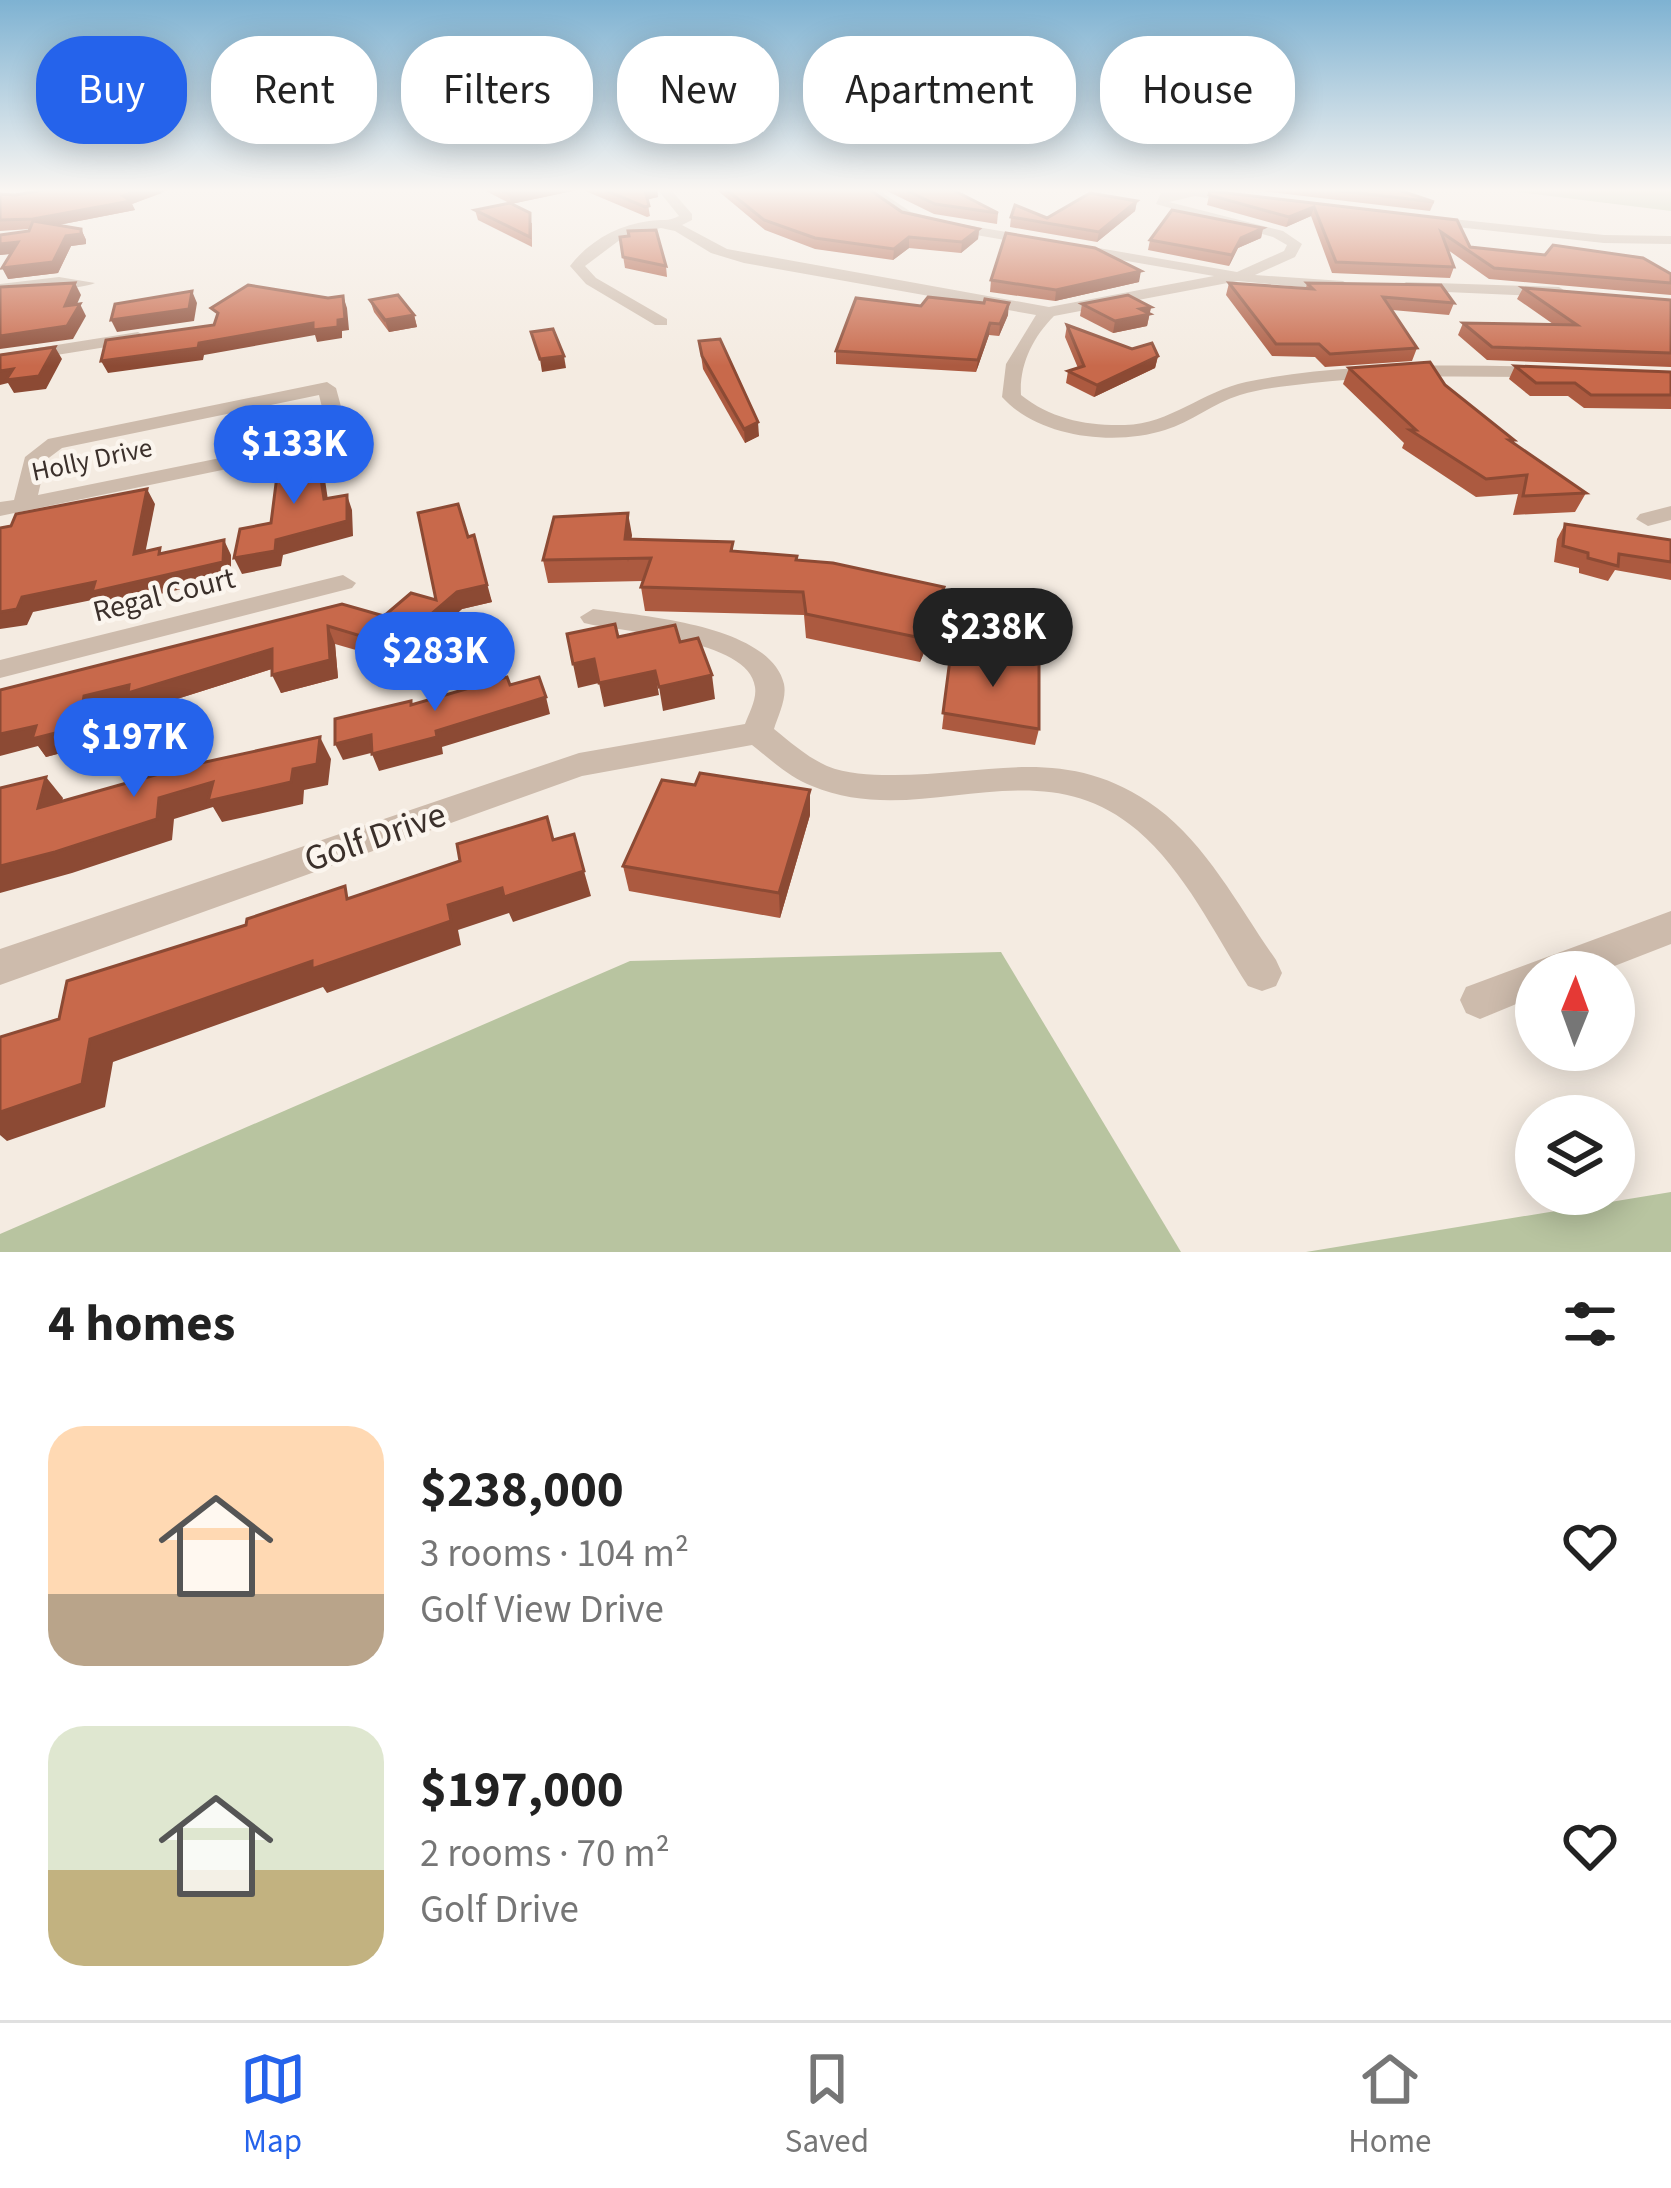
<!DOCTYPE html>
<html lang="en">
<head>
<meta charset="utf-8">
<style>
	body { margin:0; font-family:"Source Sans 3",sans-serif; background:#f6f6f6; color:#222; height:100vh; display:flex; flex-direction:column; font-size:45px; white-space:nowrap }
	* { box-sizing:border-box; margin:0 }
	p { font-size:39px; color:#767676 }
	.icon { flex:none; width:66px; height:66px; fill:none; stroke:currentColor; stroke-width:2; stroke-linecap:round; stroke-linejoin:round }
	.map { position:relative; height:1252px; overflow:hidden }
	.side { display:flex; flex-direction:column; background:#fff; flex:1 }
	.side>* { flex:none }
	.top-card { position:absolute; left:36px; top:36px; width:1599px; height:108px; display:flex; gap:24px }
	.needle { width:78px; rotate:1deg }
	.fabs { position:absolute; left:1515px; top:951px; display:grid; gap:24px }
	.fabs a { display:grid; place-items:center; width:120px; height:120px; border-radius:50%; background:#fff; box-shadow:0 6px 30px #0003; font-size:60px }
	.price { position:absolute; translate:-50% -102px; padding:0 27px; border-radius:42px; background:#2563eb; color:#fff; font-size:39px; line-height:78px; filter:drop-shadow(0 3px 6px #0008) }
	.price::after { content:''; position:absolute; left:50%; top:72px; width:36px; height:27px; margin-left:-18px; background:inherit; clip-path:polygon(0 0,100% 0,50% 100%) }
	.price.on { background:#222; color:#fff }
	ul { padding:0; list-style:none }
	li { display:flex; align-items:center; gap:36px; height:300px; padding:0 48px }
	li span { display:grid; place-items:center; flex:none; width:336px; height:240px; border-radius:36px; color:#555 }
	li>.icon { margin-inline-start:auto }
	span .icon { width:144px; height:144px; fill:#fffc; stroke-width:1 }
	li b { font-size:51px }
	h2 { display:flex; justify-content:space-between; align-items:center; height:144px; padding:0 48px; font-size:51px }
	.pill { padding:0 42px; border-radius:48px; background:#fff; box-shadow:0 6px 30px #0003; font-size:42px; line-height:108px }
	.pill.on { background:#2563eb; color:#fff }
	.dock { display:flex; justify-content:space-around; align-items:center; height:168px; border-top:3px solid #e0e0e0; background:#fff; font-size:33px; color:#767676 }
	.dock a { display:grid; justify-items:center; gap:6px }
	.dock .on { color:#2563eb }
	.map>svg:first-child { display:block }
	.green { fill:#b8c4a0 }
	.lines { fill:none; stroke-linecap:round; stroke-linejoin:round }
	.minor { fill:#cdbbac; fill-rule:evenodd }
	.wall { fill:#ac5a40 }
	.shaded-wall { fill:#8c4a34 }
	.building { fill:#c8694b; stroke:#8c4a34; stroke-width:3 }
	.labels { text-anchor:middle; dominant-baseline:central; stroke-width:9; stroke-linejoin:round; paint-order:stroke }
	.far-street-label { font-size:27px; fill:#3b302b; stroke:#fbf5ee }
	.street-label { font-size:30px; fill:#3b302b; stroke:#fbf5ee }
	.near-street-label { font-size:36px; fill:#3b302b; stroke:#fbf5ee }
</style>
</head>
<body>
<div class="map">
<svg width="1671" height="1252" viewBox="0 0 1671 1252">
	<rect width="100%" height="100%" fill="#f4ebe1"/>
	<g class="green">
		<path d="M 1503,190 L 1671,190 L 1671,211 Z"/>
		<path d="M 1001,952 L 1181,1252 L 0,1252 L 0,1234 L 630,961 Z"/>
		<path d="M 1671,1192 L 1671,1252 L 1306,1252 Z"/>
	</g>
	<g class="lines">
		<g class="minor">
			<path d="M 658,190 L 671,190 L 692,214 L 692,220 L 682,225 L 727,249 L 1049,307 L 1214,276 L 953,231 L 903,218 L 863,190 L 878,190 L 911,212 L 954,223 L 1237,272 L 1284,251 L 1287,245 L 1273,237 L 1156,204 L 1161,193 L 1204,190 L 1249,200 L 1243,204 L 1195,196 L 1169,202 L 1283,231 L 1302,244 L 1295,257 L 1255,275 L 1343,281 L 1351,286 L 1343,291 L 1238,281 L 1054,316 C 1033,337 1019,365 1021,395 C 1051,419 1087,426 1125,425 C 1170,424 1203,391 1246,382 C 1345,362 1449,365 1550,367 L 1559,372 L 1550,377 C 1471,377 1391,374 1312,383 C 1288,386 1263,388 1240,395 C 1213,403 1192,422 1165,430 C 1115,446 1039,438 1002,397 L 1006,364 L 1036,315 L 744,263 L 711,253 L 675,231 L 661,228 L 625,236 L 585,266 L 596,278 L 667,319 L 667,325 L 655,325 L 586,284 L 570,266 C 589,241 618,225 649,221 C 662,219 668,222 679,216 Z"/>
			<path d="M 1424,216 L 1604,235 L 1671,236 L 1671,244 L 1604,243 L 1419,223 Z"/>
			<path d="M 59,277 L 95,283 C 81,290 21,291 0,294 L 0,284 Z"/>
			<path d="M 1406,282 L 1559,287 L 1567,292 L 1559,297 L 1401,290 L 1398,287 Z"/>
			<path d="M 138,332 L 146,337 L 144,341 L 0,364 L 0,354 Z"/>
			<path d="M 327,382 L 336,388 L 350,440 L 347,444 L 0,516 L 0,502 L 14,500 L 25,457 L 48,439 ZM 319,395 L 329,436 L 38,495 L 46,460 L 62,448 Z"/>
			<path d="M 1671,506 L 1671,520 L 1648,526 L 1636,519 L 1640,514 Z"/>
			<path d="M 343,575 L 356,583 L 352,588 L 0,678 L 0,660 Z"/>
			<path d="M 593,609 C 643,616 770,625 784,684 C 787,699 778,716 774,729 C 790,742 807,757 827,766 C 846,774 870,775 890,775 C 990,776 1067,742 1157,808 C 1208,846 1240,909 1276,960 L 1282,973 L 1276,986 L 1262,991 L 1248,986 C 1214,933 1185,871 1137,830 C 1036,744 922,832 812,786 C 789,777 771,760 752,745 L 582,776 L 0,985 L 0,949 L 579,753 L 745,724 C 749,713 757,699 755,687 C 750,639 620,632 584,623 L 580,617 Z"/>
			<path d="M 1671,911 L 1671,944 L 1599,972 L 1536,972 L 1536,996 L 1480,1019 L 1466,1013 L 1460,1000 L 1466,987 Z"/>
		</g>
	</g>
	<g class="wall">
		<path d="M 484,190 L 577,190 L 511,204 Z"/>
		<path d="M 583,190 L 657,190 L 658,197 L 647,199 L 650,216 L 647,217 Z"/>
		<path d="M 717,190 L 870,190 L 902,212 L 979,229 L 978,239 L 961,253 L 909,248 L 893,260 L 815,249 L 765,230 Z"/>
		<path d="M 885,190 L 953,190 L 998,213 L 997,224 L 934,214 Z"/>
		<path d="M 1253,190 L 1399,190 L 1434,202 L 1430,211 Z"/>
		<path d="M 1210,191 L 1457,220 L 1470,247 L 1671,274 L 1671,295 L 1489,279 L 1448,250 L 1454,267 L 1450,278 L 1332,273 L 1311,216 L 1286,227 L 1207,205 Z"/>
		<path d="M 162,193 L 132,204 L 135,210 L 58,225 L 81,229 L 86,240 L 86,244 L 71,246 L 58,273 L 8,279 L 11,254 L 0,255 L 0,235 L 29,231 L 30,229 L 0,231 L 0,194 Z"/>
		<path d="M 1137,201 L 1135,211 L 1097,242 L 1010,227 L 1011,217 L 1047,218 Z"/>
		<path d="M 475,210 L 532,223 L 532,247 L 478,220 Z"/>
		<path d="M 1263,228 L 1261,238 L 1238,248 L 1229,266 L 1148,250 L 1150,240 Z"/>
		<path d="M 620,237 L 666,266 L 667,277 L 625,268 Z"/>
		<path d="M 991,280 L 1139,282 L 1055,301 L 990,292 Z"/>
		<path d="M 1229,283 L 1306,288 L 1307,283 L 1454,303 L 1449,315 L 1392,310 L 1417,348 L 1412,361 L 1325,367 L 1315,357 L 1272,356 L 1226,295 Z"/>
		<path d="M 1523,288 L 1671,300 L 1671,367 L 1487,360 L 1458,335 L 1463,323 L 1553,324 L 1517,299 Z"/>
		<path d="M 370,300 L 414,315 L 417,327 L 389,332 L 374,312 Z"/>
		<path d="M 1082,304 L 1151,307 L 1147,326 L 1113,333 L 1080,316 Z"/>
		<path d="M 1008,315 L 999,336 L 989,335 L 976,372 L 836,364 L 836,351 Z"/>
		<path d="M 1067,325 L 1132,349 L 1158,356 L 1155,368 L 1094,397 L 1066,383 L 1068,371 L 1078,368 L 1065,337 Z"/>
		<path d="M 699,341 L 759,436 L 745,443 L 703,369 Z"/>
		<path d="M 1515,366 L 1671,372 L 1671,409 L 1584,408 L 1568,396 L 1530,396 L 1509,379 Z"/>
		<path d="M 1349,368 L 1445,385 L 1514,440 L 1513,443 L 1586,493 L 1575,512 L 1513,515 L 1518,494 L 1476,497 L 1402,448 L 1404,443 L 1343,384 Z"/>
		<path d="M 1565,524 L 1671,541 L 1671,580 L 1615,570 L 1608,581 L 1579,573 L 1579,568 L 1554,562 L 1557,539 Z"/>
		<path d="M 632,535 L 631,539 L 733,542 L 733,551 L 797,560 L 942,610 L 920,662 L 806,638 L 804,615 L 645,611 L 641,587 L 643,581 L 548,583 L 543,560 Z"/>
		<path d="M 468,537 L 492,602 L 462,609 L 401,663 L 335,644 L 338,678 L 281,693 L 272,669 L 139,711 L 135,704 L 96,714 L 91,745 L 46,757 L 0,690 L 384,616 L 436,600 Z"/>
		<path d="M 951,652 L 1039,729 L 1035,745 L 942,729 Z"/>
		<path d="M 810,815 L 780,918 L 629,891 L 623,866 Z"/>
	</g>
	<g class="shaded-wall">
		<path d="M 140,190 L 168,190 L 132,204 L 135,210 L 38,229 L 33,219 Z"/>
		<path d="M 528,190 L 577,190 L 511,204 L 509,194 Z"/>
		<path d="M 645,190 L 657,190 L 658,197 L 646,200 Z"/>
		<path d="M 1137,201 L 1135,211 L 1097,242 L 1099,232 Z"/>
		<path d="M 1314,207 L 1311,216 L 1286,227 L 1289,217 Z"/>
		<path d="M 1263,228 L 1261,238 L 1238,248 L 1229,266 L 1232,255 L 1241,238 Z"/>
		<path d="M 81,229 L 86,240 L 86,244 L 71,246 L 58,273 L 8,279 L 2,268 Z"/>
		<path d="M 979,229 L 978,239 L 961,253 L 962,242 Z"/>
		<path d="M 909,237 L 909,248 L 893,260 L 894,249 Z"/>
		<path d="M 18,242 L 24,252 L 0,255 L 0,244 Z"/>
		<path d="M 1141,271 L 1139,282 L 1055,301 L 1056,290 Z"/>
		<path d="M 75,283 L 81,295 L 71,318 L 65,306 Z"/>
		<path d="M 192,291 L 197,303 L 194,321 L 117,332 L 111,320 Z"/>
		<path d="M 343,296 L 347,308 L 349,330 L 342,331 L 342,338 L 317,342 L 315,335 L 204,355 L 203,360 L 108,373 L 101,361 L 265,330 L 338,320 Z"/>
		<path d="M 1009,303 L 1008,315 L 999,336 L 1000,324 Z"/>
		<path d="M 80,304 L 86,316 L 73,339 L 0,349 L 0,336 Z"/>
		<path d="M 1151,307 L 1147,326 L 1113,333 L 1115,321 L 1140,309 Z"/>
		<path d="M 414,315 L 417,327 L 389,332 L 385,320 Z"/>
		<path d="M 990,323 L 989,335 L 976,372 L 978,360 Z"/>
		<path d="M 55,347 L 62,359 L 46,389 L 14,393 L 8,383 L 0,385 L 0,371 Z"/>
		<path d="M 564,356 L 566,368 L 542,372 L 540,359 Z"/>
		<path d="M 1158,356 L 1155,368 L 1094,397 L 1097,385 Z"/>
		<path d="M 758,422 L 759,436 L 745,443 L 744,429 Z"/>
		<path d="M 317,452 L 323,466 L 330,514 L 324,499 Z"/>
		<path d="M 147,489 L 155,504 L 142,569 L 134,554 Z"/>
		<path d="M 347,495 L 352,510 L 353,536 L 283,555 L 281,566 L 242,574 L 234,558 L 276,540 Z"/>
		<path d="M 628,513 L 632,535 L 628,562 L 625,539 Z"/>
		<path d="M 474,535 L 492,602 L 462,609 L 401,663 L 394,646 L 457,592 Z"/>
		<path d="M 224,540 L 231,555 L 231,578 L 102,607 L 97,599 L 33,612 L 27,625 L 0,629 L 0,608 L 22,597 Z"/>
		<path d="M 944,587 L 942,610 L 920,662 L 921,638 Z"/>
		<path d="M 328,626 L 335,644 L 338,678 L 281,693 L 272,675 Z"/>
		<path d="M 272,649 L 281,666 L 139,711 L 135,704 L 96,714 L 91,745 L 46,757 L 38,746 L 0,756 L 0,734 L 84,696 Z"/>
		<path d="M 594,659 L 655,671 L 659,695 L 604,707 L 599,683 L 578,688 L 573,664 Z"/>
		<path d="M 712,675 L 715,699 L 663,711 L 659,687 Z"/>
		<path d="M 546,697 L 550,714 L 442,747 L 443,754 L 379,771 L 372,754 L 436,731 Z"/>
		<path d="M 371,735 L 379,751 L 343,760 L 335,744 Z"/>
		<path d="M 320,737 L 331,759 L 328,785 L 304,790 L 303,804 L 222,822 L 213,807 L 174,819 L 172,840 L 72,873 L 0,893 L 0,866 L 159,798 L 213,782 L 293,769 Z"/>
		<path d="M 46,777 L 63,798 L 55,829 L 38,808 Z"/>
		<path d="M 810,790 L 810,815 L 780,918 L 779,893 Z"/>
		<path d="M 584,871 L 591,896 L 513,922 L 509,913 L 458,930 L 461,945 L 327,993 L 323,987 L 113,1062 L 105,1107 L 7,1141 L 0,1135 L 0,1112 L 90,1039 L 448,905 L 502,888 Z"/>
	</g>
	<g class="building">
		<path d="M 44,190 L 140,190 L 123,196 L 131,201 L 33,219 L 0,220 L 0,194 L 15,195 Z"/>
		<path d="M 501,190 L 528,190 L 509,194 Z"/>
		<path d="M 605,190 L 645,190 L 649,206 L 645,207 Z"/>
		<path d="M 727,190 L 870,190 L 902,212 L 979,229 L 962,242 L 909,237 L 894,249 L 815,238 L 764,220 Z"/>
		<path d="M 906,190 L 953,190 L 998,213 L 935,204 Z"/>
		<path d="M 1335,190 L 1399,190 L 1434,202 Z"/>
		<path d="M 1210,191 L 1457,220 L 1470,247 L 1545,255 L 1553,245 L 1643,258 L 1671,274 L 1671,283 L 1494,268 L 1441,232 L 1454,267 L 1336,262 L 1314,207 L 1289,217 L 1209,195 Z"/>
		<path d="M 1090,193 L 1137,201 L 1099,232 L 1011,217 L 1015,205 L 1047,218 Z"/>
		<path d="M 510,203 L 530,213 L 530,237 L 475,210 Z"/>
		<path d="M 1172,210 L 1263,228 L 1241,238 L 1232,255 L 1150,240 Z"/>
		<path d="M 33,221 L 81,229 L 81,234 L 66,236 L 53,262 L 2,268 L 18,242 L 0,244 L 0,235 L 29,231 Z"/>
		<path d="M 656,230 L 666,266 L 623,257 L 620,237 L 629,236 L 628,231 Z"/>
		<path d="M 1006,233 L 1095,248 L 1141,271 L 1056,290 L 991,280 Z"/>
		<path d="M 75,283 L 65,306 L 80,304 L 67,326 L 0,336 L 0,287 Z"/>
		<path d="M 1229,283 L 1313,289 L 1307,283 L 1441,285 L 1454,303 L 1383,297 L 1417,348 L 1330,354 L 1319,344 L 1276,344 Z"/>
		<path d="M 248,285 L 328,298 L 343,296 L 345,319 L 338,320 L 338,327 L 313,330 L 313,323 L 199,343 L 198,348 L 101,361 L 106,340 L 214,325 L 218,313 L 211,308 Z"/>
		<path d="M 1523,288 L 1671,300 L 1671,353 L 1492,347 L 1463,323 L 1577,325 Z"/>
		<path d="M 192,291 L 189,309 L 111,320 L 115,304 Z"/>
		<path d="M 398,295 L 414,315 L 385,320 L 370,300 Z"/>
		<path d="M 1128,295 L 1151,307 L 1140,309 L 1150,314 L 1115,321 L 1082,304 Z"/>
		<path d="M 928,297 L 984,303 L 985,299 L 1009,303 L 1000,324 L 990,323 L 978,360 L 836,351 L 856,298 L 921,306 Z"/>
		<path d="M 1067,325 L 1132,349 L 1152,343 L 1158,356 L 1097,385 L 1068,371 L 1084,366 Z"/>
		<path d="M 553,329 L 564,356 L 540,359 L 531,332 Z"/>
		<path d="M 720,339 L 758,422 L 744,429 L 702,356 L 699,341 Z"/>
		<path d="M 55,347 L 39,376 L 6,380 L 13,369 L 0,371 L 0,355 Z"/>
		<path d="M 1430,362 L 1445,385 L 1514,440 L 1509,440 L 1586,493 L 1523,496 L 1527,475 L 1486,479 L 1410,430 L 1416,430 L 1349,368 Z"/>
		<path d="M 1515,366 L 1671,372 L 1671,395 L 1591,395 L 1575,383 L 1536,383 Z"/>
		<path d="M 317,452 L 324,499 L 347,495 L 347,521 L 276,540 L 275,551 L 234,558 L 240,529 L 271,523 L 279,460 Z"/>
		<path d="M 147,489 L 134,554 L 160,548 L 159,554 L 224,540 L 223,562 L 92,592 L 95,582 L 22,597 L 17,609 L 0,612 L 0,528 L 11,526 L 16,514 Z"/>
		<path d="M 458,504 L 468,537 L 474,535 L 487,585 L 457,592 L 394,646 L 328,626 L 330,660 L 272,675 L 272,649 L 128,693 L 129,685 L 84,696 L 79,727 L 32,739 L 36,726 L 0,734 L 0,690 L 342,604 L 384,616 L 411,593 L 436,600 L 418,513 Z"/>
		<path d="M 628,513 L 625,539 L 733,542 L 731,551 L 797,556 L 796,560 L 833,563 L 944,587 L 921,638 L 806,614 L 803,592 L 641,587 L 651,558 L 543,560 L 554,517 Z"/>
		<path d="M 1565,524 L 1671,540 L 1671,562 L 1619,554 L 1618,566 L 1588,558 L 1588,553 L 1563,546 Z"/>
		<path d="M 615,624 L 618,637 L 675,625 L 680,642 L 698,638 L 712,675 L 659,687 L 655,671 L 599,683 L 594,659 L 573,664 L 567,634 Z"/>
		<path d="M 951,652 L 1039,664 L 1039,729 L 943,713 Z"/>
		<path d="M 507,677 L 510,685 L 539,677 L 546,697 L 436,731 L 437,737 L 372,754 L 371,735 L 335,744 L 335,719 L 411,701 L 411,705 Z"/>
		<path d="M 320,737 L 317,764 L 293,769 L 291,782 L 208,801 L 213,782 L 159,798 L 157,819 L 55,852 L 0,866 L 0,788 L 46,777 L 38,808 L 187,766 Z"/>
		<path d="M 700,773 L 810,790 L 779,893 L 623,866 L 662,780 L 695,785 Z"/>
		<path d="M 547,817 L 553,840 L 574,834 L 584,871 L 504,897 L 502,888 L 448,905 L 451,921 L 312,969 L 312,961 L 90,1039 L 82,1084 L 0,1112 L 0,1037 L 59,1019 L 67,981 L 246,925 L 247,919 L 345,886 L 347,899 L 460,861 L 457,844 Z"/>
	</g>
	<linearGradient id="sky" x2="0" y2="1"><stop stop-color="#7eb2d2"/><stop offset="0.52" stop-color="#faf6f2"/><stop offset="1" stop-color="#faf6f2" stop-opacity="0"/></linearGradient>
	<rect width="1671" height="366" fill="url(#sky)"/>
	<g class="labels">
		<g class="far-street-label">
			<text transform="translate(92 460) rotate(-12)">Holly Drive</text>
		</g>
		<g class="street-label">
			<text transform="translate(164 595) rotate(-14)">Regal Court</text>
		</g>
		<g class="near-street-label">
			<text transform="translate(375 837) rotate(-19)">Golf Drive</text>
		</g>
	</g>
</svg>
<div class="fabs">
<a><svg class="needle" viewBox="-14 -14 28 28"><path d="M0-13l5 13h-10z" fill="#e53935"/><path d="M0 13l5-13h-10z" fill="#767676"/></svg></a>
<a><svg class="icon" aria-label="layers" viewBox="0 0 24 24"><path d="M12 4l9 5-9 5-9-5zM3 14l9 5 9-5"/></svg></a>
</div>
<b class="price" style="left:294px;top:507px">$133K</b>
<b class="price on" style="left:993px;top:690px">$238K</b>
<b class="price" style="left:435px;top:714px">$283K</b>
<b class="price" style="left:134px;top:800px">$197K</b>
<div class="top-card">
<a class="pill on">Buy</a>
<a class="pill">Rent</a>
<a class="pill">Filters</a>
<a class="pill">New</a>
<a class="pill">Apartment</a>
<a class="pill">House</a>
</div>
</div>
<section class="side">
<h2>4 homes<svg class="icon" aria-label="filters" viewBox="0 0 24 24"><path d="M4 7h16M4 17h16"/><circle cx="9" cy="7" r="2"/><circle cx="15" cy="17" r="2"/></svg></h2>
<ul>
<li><span style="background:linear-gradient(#ffd9b3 70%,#b9a48a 0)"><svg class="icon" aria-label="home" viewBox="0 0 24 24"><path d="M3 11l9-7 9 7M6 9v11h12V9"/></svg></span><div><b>$238,000</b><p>3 rooms · 104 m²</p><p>Golf View Drive</p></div><svg class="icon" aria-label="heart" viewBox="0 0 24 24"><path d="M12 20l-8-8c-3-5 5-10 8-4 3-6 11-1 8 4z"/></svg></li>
<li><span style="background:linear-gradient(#dfe7d0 60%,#c2b280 0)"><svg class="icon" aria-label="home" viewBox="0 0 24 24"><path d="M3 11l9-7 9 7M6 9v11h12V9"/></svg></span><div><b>$197,000</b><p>2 rooms · 70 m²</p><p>Golf Drive</p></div><svg class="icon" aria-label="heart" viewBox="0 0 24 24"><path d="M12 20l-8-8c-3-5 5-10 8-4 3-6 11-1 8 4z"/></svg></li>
</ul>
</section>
<nav class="dock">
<a class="on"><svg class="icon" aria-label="map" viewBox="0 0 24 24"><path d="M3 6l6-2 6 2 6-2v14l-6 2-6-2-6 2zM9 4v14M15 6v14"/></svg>Map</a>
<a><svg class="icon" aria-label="saved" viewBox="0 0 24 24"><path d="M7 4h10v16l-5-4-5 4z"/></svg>Saved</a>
<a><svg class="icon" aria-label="home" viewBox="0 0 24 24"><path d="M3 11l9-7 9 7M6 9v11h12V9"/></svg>Home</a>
</nav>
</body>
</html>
